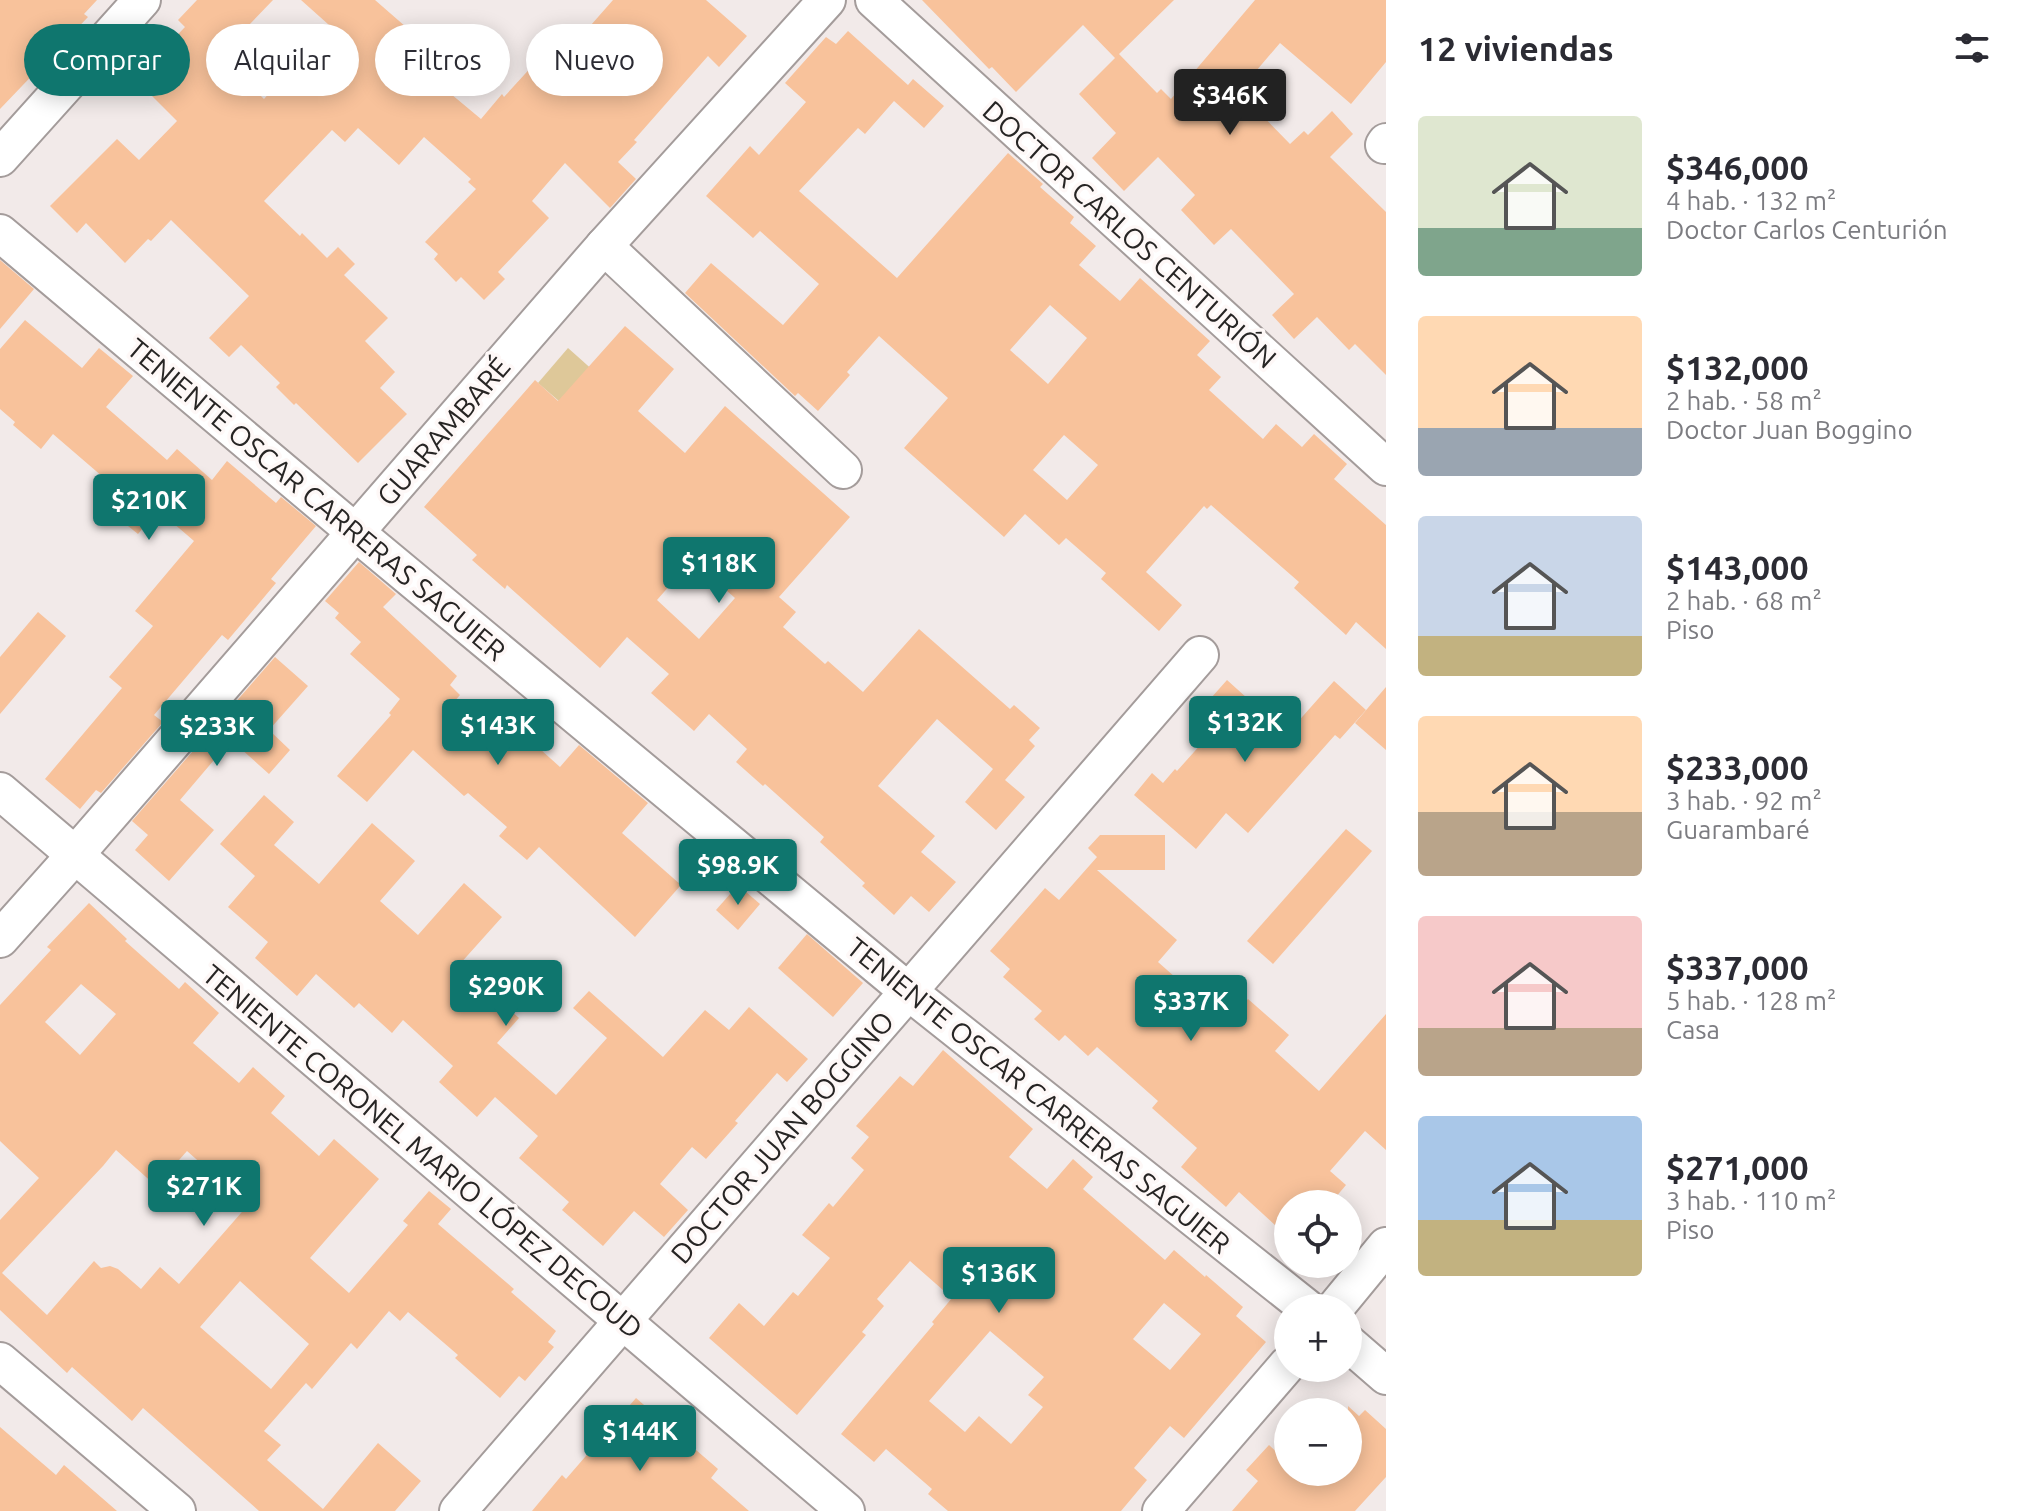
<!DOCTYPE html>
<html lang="es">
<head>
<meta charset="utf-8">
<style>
	body { margin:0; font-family:Ubuntu,sans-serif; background:#f7f7f7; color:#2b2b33; height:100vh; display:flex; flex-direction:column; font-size:30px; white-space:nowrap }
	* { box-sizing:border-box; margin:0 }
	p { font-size:26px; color:#7c7c81 }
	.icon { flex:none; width:44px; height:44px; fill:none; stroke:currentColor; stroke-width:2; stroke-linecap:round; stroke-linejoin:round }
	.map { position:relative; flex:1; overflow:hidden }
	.drawer { display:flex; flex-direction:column; background:#fff; width:640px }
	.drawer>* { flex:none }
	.top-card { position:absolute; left:24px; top:24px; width:760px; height:72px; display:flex; gap:16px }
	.fabs { position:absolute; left:1274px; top:1190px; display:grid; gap:16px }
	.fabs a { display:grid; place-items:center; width:88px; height:88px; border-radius:50%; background:#fff; box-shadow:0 4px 20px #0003; font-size:40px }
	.price { position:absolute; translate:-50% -68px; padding:0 18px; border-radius:8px; background:#0f766e; color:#fff; font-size:26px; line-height:52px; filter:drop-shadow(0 2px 4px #0008) }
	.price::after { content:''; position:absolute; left:50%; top:48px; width:24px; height:18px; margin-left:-12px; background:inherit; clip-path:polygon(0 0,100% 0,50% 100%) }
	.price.on { background:#222; color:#fff }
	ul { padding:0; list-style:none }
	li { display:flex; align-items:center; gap:24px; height:200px; padding:0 32px }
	li span { display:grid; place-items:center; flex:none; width:224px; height:160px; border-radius:8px; color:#555 }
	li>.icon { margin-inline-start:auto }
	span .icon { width:96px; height:96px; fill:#fffc; stroke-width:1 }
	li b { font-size:34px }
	h2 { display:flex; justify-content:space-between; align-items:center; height:96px; padding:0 32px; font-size:34px }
	.tag { padding:0 28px; border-radius:36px; background:#fff; box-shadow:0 4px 20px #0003; font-size:28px; line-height:72px }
	.tag.on { background:#0f766e; color:#fff }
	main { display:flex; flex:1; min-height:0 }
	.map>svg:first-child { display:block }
	.green { fill:#dec899 }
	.building { fill:#f8c29b; fill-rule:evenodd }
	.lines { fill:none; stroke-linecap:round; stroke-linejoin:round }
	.minor-casing { stroke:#a49c9b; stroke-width:40 }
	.minor { stroke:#fff; stroke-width:36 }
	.labels { text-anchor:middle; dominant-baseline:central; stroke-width:7; stroke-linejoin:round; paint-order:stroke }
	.street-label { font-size:28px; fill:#272524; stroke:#fef8f7 }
</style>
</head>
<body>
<main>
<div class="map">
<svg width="1386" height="1511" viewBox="0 0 1386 1511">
	<rect width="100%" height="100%" fill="#f2eae9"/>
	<path class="green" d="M 568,348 L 632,405 L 603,439 L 538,383 Z"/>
	<g class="building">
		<path d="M 0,0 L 97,0 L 84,14 L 88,17 L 0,109 Z"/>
		<path d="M 197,0 L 273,0 L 220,55 L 264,99 L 329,25 L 301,0 L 375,0 L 406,27 L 397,37 L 444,78 L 439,84 L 481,119 L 502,94 L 504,97 L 557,39 L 569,50 L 613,0 L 706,0 L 747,36 L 719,67 L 708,56 L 634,140 L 637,142 L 618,162 L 636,179 L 610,208 L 565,163 L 532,201 L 549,218 L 498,272 L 505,279 L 484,300 L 461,277 L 456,282 L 434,259 L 438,254 L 425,242 L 476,189 L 468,182 L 471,179 L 424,137 L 399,165 L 358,128 L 345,142 L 332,130 L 264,201 L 300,236 L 302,233 L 327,258 L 338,247 L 355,264 L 344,275 L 388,318 L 365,341 L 395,372 L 380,388 L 407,414 L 358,463 L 296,403 L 294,405 L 276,387 L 280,383 L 241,345 L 229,357 L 209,338 L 249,296 L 171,220 L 151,241 L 148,239 L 125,263 L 86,223 L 77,233 L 50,206 L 117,139 L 139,160 L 177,121 L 135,79 L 185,27 L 178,20 Z"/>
		<path d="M 922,0 L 1174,0 L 1119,54 L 1157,93 L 1161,89 L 1171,99 L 1255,0 L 1386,0 L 1386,62 L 1351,104 L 1280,43 L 1245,84 L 1265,101 L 1257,110 L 1290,144 L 1304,131 L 1308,135 L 1332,111 L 1353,134 L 1330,157 L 1386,212 L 1386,375 L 1355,344 L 1349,350 L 1317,317 L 1294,339 L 1272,315 L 1294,294 L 1231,229 L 1214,245 L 1181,210 L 1195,195 L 1158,157 L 1124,191 L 1092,158 L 1116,133 L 1079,94 L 1115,58 L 1083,25 L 1016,92 L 992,67 L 989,69 Z"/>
		<path d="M 848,31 L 908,85 L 898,97 L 913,79 L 944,106 L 924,128 L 894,101 L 865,134 L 858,128 L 799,191 L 897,278 L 1008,153 L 1043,184 L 1040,187 L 1074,217 L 1070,223 L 1096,246 L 1079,265 L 1120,301 L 1140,278 L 1210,341 L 1197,355 L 1221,377 L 1209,390 L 1263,439 L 1276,424 L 1302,447 L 1314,434 L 1347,464 L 1334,479 L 1386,525 L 1386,649 L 1356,622 L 1346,635 L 1294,588 L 1299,582 L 1211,505 L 1207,509 L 1204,506 L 1146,572 L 1182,605 L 1159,631 L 1101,579 L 1106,573 L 1066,538 L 1059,545 L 1025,514 L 1004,537 L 904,448 L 948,398 L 879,336 L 847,372 L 850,375 L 818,411 L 798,393 L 795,396 L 685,293 L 711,263 L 783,325 L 819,284 L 760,231 L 753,238 L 706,196 L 750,146 L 759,155 L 806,102 L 785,83 L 826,37 L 836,44 ZM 1050,305 L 1087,338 L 1048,384 L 1010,350 ZM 1064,435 L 1098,465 L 1067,500 L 1033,470 Z"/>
		<path d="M 0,260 L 34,289 L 0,329 Z"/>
		<path d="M 25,320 L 82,368 L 99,348 L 133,376 L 106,407 L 167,460 L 177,449 L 212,480 L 227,461 L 276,503 L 281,497 L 316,526 L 271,579 L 276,583 L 228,640 L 222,635 L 154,715 L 163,722 L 101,793 L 96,790 L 80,809 L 45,779 L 122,688 L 109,677 L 153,626 L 135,611 L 194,541 L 158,510 L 138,534 L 118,518 L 132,502 L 53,434 L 41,449 L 13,425 L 15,422 L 0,409 L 0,349 Z"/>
		<path d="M 625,326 L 674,369 L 638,411 L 685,453 L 725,406 L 850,517 L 779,597 L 796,612 L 783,627 L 825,664 L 828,661 L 863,692 L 919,629 L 1010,709 L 1014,705 L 1040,728 L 1029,740 L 1035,746 L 1005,780 L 1025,797 L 996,830 L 965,802 L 993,769 L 937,719 L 878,786 L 935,836 L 921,852 L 956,882 L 929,912 L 911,896 L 894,915 L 862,886 L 865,883 L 820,842 L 824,837 L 765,784 L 763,786 L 736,762 L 747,749 L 709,714 L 694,731 L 651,693 L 669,674 L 627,637 L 600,668 L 507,585 L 505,589 L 472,560 L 477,555 L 424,507 L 535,380 L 558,401 ZM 692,560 L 735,598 L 699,639 L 657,600 Z"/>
		<path d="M 359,562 L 396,594 L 383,607 L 457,676 L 450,685 L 460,695 L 447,710 L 499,757 L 521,732 L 560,767 L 579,745 L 648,803 L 622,833 L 681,885 L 635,937 L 539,847 L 527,860 L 499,836 L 507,827 L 468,793 L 464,796 L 413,750 L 367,802 L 337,776 L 391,715 L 389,713 L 400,699 L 350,654 L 361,642 L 335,618 L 339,613 L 325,601 Z"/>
		<path d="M 38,612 L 66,636 L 0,714 L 0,657 Z"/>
		<path d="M 275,657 L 308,686 L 269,730 L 290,750 L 269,774 L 231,740 L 180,800 L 214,830 L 169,881 L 135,850 L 148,835 L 132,821 Z"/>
		<path d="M 1227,680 L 1287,734 L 1334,681 L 1366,710 L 1340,739 L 1335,735 L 1248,833 L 1226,813 L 1196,849 L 1134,795 L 1152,773 L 1163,783 L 1175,769 L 1177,771 L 1228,714 L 1211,698 Z"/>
		<path d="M 1386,687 L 1386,750 L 1355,723 Z"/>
		<path d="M 264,795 L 294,822 L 274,845 L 319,884 L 372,823 L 415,861 L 380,901 L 418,935 L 464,883 L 502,917 L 459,965 L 519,1018 L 497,1043 L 556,1095 L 607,1038 L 573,1008 L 589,991 L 663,1057 L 705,1010 L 729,1030 L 749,1007 L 808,1059 L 787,1082 L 777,1073 L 735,1121 L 738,1123 L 706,1159 L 692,1147 L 660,1184 L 688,1210 L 664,1237 L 634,1211 L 603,1246 L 562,1210 L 569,1202 L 519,1158 L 538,1136 L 495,1097 L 477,1117 L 439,1082 L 453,1066 L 403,1020 L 392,1033 L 359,1003 L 354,1008 L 316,974 L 297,996 L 255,958 L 268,942 L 228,907 L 255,876 L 220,844 Z"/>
		<path d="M 1346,829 L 1372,851 L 1273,964 L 1247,941 Z"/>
		<path d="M 1100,835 L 1165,835 L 1165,870 L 1097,870 L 1177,940 L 1158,962 L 1227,1023 L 1248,999 L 1289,1035 L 1275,1051 L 1319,1091 L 1386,1014 L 1386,1150 L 1365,1131 L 1330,1171 L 1346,1185 L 1330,1204 L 1288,1204 L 1288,1237 L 1239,1192 L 1226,1207 L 1181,1167 L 1197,1148 L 1152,1108 L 1158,1101 L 1097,1047 L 1088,1056 L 1065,1035 L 1059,1041 L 1034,1019 L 1042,1011 L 1003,977 L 1010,969 L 990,951 L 1045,888 L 1059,900 L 1097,857 L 1088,848 Z"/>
		<path d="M 738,885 L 760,904 L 738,930 L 716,910 Z"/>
		<path d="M 89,903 L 127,939 L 125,941 L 179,989 L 185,982 L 219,1013 L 193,1043 L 239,1083 L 253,1067 L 285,1096 L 271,1113 L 319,1156 L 334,1139 L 379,1179 L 310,1258 L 349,1293 L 408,1225 L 403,1221 L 429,1191 L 451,1209 L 438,1224 L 514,1289 L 511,1292 L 556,1331 L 548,1342 L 554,1347 L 525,1381 L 519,1376 L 500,1398 L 455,1358 L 458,1355 L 408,1312 L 400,1321 L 389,1311 L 357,1349 L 351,1343 L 312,1389 L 306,1383 L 264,1431 L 281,1445 L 267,1460 L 323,1509 L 378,1443 L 421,1481 L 395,1511 L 259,1511 L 143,1408 L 132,1421 L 72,1367 L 67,1373 L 0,1310 L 0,1220 L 39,1178 L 0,1141 L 0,1005 L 51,950 L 47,947 ZM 81,984 L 116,1014 L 80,1055 L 45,1022 ZM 116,1150 L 156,1186 L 187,1151 L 248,1205 L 179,1284 L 160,1267 L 141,1289 L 118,1269 L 110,1266 L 101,1268 L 94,1261 L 47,1315 L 2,1273 L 103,1166 ZM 240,1281 L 309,1344 L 271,1389 L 200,1327 Z"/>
		<path d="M 807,934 L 863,983 L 833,1017 L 778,968 Z"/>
		<path d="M 943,1050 L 1033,1129 L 1009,1157 L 1047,1189 L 1073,1159 L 1093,1177 L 1083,1189 L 1165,1260 L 1174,1250 L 1205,1277 L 1206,1275 L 1243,1307 L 1236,1316 L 1266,1342 L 1184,1438 L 1170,1426 L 1134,1468 L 1147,1480 L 1121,1511 L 948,1511 L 928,1494 L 932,1489 L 886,1449 L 874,1462 L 841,1434 L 934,1324 L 932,1322 L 952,1298 L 910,1261 L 877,1299 L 884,1306 L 862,1332 L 866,1335 L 797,1415 L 709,1338 L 739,1303 L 764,1326 L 793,1292 L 798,1296 L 830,1258 L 802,1235 L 829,1203 L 833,1207 L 864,1170 L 851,1158 L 869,1137 L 856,1126 L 900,1076 L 913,1086 ZM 1164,1303 L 1201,1334 L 1170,1370 L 1133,1339 ZM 990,1331 L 1044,1377 L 1028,1395 L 1043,1407 L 1011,1444 L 979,1416 L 965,1432 L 929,1401 Z"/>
		<path d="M 636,1398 L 718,1469 L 711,1478 L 749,1511 L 532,1511 L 562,1475 L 566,1479 Z"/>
		<path d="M 1348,1406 L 1359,1416 L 1365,1410 L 1386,1429 L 1386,1477 L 1355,1511 L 1232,1511 L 1258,1481 L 1246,1470 L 1269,1445 L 1288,1462 L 1288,1472 L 1348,1472 Z"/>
		<path d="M 0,1427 L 56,1475 L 64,1465 L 117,1511 L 0,1511 Z"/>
	</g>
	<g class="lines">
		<defs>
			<g id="minor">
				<path d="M 874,0 L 1386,467"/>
				<path d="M 1384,145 L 1386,142"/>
				<path d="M 0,158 L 142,0"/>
				<path d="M 0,233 L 355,532 L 909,992 L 1307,1308"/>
				<path d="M 604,246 L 843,470"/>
				<path d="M 0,791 L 846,1511"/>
				<path d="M 0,939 L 75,855 L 604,246 L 827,0"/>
				<path d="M 1335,1308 L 1386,1246"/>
				<path d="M 1348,1343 L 1386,1376"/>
				<path d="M 0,1361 L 177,1511"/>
				<path d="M 458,1511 L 1200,655"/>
				<path d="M 1161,1511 L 1288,1364"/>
			</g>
		</defs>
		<use href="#minor" class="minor-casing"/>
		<use href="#minor" class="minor"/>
	</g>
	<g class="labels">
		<g class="street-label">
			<text transform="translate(1130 234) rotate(42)">DOCTOR CARLOS CENTURIÓN</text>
			<text transform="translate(443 431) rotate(-49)">GUARAMBARÉ</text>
			<text transform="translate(317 499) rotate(40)">TENIENTE OSCAR CARRERAS SAGUIER</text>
			<text transform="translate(1039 1095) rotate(39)">TENIENTE OSCAR CARRERAS SAGUIER</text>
			<text transform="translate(782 1137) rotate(-49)">DOCTOR JUAN BOGGINO</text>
			<text transform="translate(423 1151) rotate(40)">TENIENTE CORONEL MARIO LÓPEZ DECOUD</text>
		</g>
	</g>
</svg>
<div class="fabs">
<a><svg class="icon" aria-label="locate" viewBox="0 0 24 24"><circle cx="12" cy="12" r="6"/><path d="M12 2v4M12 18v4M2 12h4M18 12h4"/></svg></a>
<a>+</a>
<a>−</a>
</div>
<b class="price on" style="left:1230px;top:137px">$346K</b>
<b class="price" style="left:149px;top:542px">$210K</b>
<b class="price" style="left:719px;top:605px">$118K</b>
<b class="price" style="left:1245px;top:764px">$132K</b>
<b class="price" style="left:498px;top:767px">$143K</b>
<b class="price" style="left:217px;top:768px">$233K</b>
<b class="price" style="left:738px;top:907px">$98.9K</b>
<b class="price" style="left:506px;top:1028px">$290K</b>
<b class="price" style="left:1191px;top:1043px">$337K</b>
<b class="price" style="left:204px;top:1228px">$271K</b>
<b class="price" style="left:999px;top:1315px">$136K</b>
<b class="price" style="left:640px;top:1473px">$144K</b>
<div class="top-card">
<a class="tag on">Comprar</a>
<a class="tag">Alquilar</a>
<a class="tag">Filtros</a>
<a class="tag">Nuevo</a>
</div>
</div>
<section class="drawer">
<h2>12 viviendas<svg class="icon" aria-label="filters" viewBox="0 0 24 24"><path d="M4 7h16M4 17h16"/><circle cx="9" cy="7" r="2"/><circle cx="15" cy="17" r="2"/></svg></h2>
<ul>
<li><span style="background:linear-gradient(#dfe7d0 70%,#7fa58c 0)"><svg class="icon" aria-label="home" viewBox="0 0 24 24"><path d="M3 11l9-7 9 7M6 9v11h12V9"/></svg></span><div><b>$346,000</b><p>4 hab. · 132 m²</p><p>Doctor Carlos Centurión</p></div></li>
<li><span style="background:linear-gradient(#ffd9b3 70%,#9aa5b1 0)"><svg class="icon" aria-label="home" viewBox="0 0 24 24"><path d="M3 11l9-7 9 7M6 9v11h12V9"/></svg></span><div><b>$132,000</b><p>2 hab. · 58 m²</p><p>Doctor Juan Boggino</p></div></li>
<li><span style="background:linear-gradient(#c9d6e8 75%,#c2b280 0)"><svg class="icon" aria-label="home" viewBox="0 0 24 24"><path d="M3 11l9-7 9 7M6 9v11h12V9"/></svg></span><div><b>$143,000</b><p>2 hab. · 68 m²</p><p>Piso</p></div></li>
<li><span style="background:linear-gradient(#ffd9b3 60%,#b9a48a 0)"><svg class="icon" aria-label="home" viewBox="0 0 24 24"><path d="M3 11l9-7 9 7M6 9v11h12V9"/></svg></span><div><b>$233,000</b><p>3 hab. · 92 m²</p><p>Guarambaré</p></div></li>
<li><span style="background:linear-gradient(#f6c9c9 70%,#b9a48a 0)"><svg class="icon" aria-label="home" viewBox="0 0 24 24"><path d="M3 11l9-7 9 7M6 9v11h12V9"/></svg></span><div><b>$337,000</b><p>5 hab. · 128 m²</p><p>Casa</p></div></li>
<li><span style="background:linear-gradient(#a9c7e8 65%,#c2b280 0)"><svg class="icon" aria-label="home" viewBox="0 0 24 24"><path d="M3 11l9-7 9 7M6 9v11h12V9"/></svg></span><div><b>$271,000</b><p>3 hab. · 110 m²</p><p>Piso</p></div></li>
</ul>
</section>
</main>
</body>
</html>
